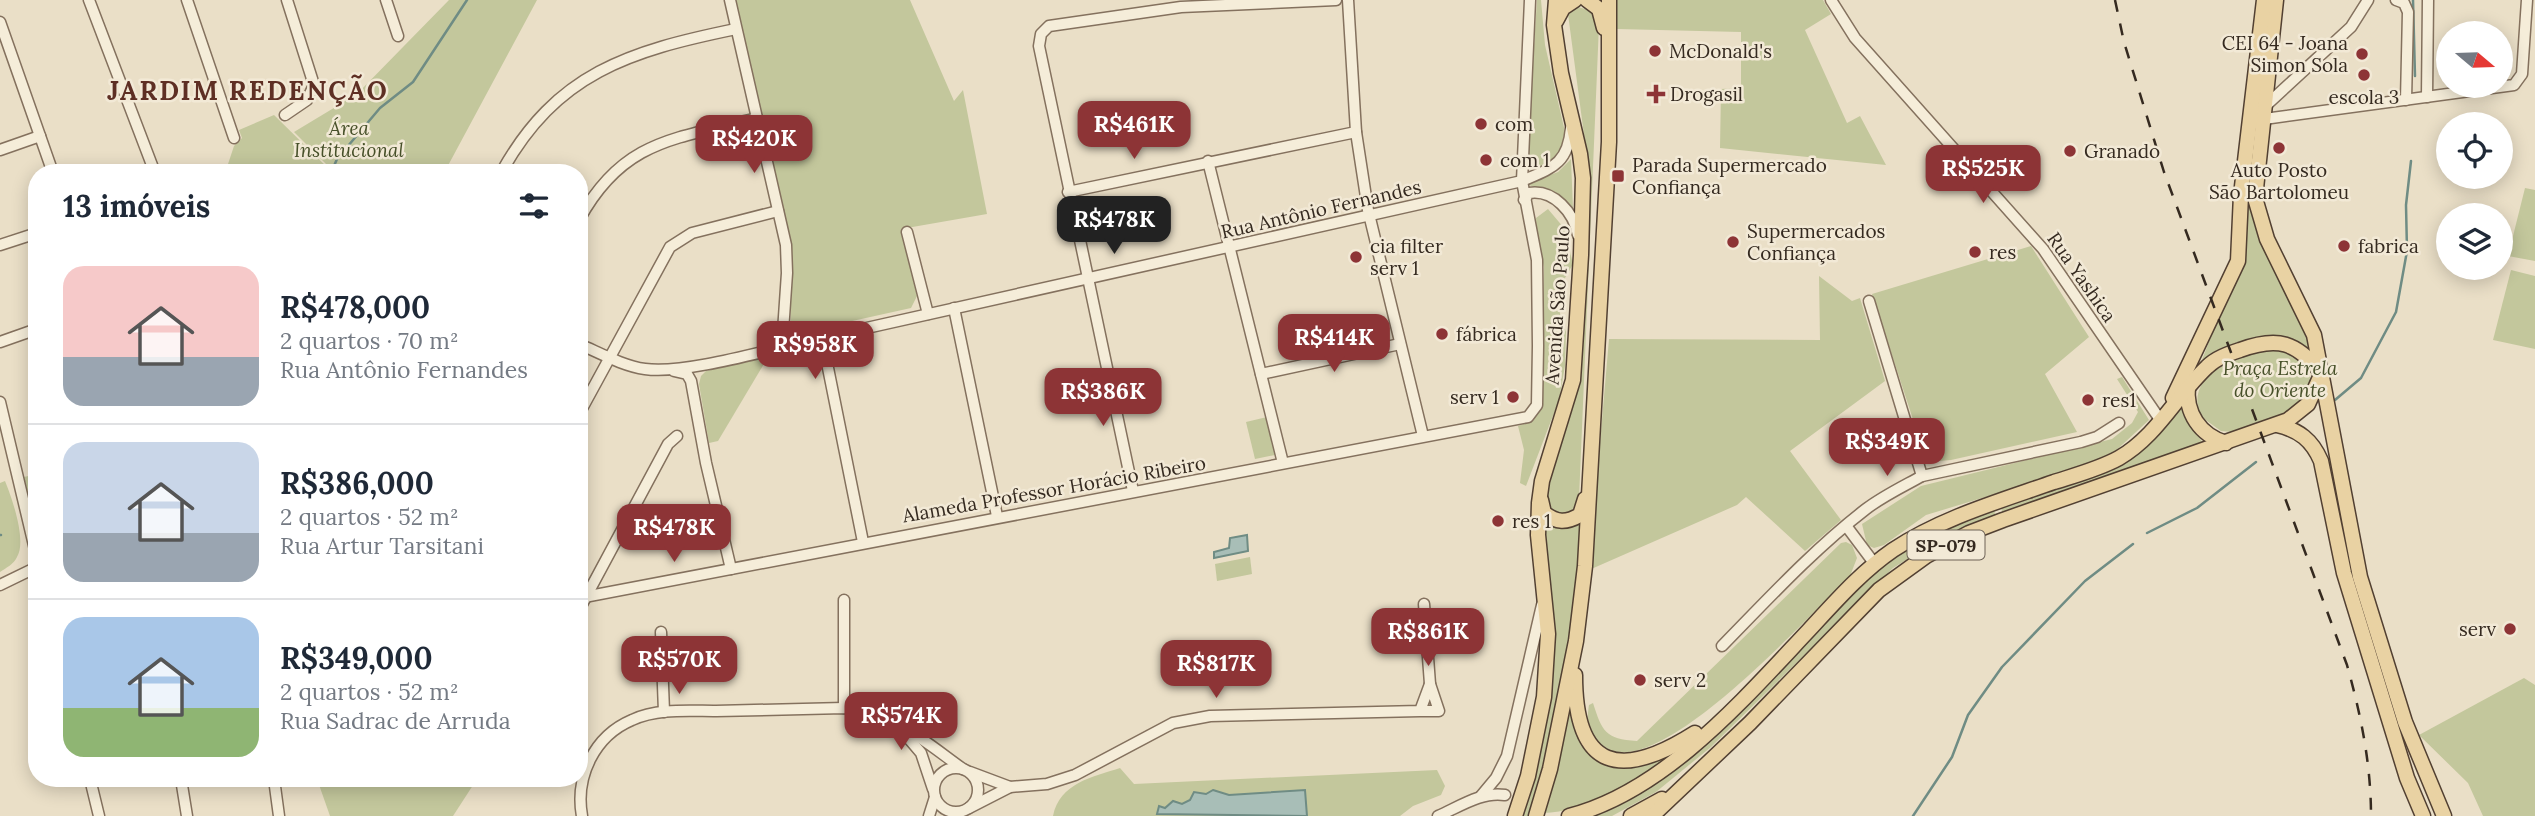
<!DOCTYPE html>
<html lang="pt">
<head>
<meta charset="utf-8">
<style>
	body { margin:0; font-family:Lora,serif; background:#f6f6f7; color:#1f2937; height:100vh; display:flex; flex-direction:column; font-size:26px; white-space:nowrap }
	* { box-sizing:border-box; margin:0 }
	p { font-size:23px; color:#747a83 }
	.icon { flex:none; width:38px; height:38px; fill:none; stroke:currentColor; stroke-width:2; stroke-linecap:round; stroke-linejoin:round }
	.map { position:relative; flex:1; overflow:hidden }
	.panel { position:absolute; left:28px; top:164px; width:560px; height:623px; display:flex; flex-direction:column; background:#fff; border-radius:28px; box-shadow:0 4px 18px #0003 }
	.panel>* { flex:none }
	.needle { width:46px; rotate:109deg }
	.tools { position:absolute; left:2436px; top:21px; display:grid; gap:14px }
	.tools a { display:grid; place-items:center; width:77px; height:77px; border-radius:50%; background:#fff; box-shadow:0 4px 18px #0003; font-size:35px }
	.price { position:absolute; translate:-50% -60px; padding:0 16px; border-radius:14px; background:#8d3436; color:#fff; font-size:23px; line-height:46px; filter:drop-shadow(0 2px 4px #0008) }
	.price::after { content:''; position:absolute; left:50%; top:42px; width:21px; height:16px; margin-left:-10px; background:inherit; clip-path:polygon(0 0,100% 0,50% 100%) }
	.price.on { background:#222; color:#fff }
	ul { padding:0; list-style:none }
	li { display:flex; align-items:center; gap:21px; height:175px; padding:0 35px }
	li+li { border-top:2px solid #e0e1e3 }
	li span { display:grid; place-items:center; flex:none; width:196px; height:140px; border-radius:21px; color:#555 }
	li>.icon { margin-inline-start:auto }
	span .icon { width:84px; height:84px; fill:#fffc; stroke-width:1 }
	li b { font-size:30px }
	h2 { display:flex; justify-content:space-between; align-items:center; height:84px; padding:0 35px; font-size:30px }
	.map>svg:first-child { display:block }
	.green { fill:#c3c79c }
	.water { fill:#a8beb7; stroke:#6f8c84; stroke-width:2 }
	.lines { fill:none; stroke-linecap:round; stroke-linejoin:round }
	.stream { stroke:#6f8c84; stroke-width:2.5 }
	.minor-casing { stroke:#84715e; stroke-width:13 }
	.major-casing { stroke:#524032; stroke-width:17 }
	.minor { stroke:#f5edd9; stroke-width:10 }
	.major { stroke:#e9d2a3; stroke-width:14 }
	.rail { stroke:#352a20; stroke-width:2.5; stroke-dasharray:12 12; stroke-linecap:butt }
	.poi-dot { fill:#8d3436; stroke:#f2e9d6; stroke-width:2.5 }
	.labels { text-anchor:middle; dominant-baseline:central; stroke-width:5; stroke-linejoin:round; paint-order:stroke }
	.shield { fill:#f2e9d6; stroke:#6e6357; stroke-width:2 }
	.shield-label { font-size:18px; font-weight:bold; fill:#352a20 }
	.poi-label { font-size:19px; fill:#352a20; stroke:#f2e9d6; text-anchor:start }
	.park-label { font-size:19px; font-style:italic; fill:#475029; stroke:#f2e9d6 }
	.street-label { font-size:19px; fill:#352a20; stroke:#f2e9d6 }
	.district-label { font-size:26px; font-weight:bold; letter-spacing:2px; fill:#5e2f24; stroke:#f2e9d6 }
</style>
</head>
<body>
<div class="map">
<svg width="2535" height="816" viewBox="0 0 2535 816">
	<rect width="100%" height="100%" fill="#eadfc7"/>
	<g class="green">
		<path d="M 449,0 L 537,0 L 444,173 L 335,173 L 294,132 L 357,94 Z"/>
		<path d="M 736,0 L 910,0 L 954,101 L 963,90 L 987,214 L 901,229 L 917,296 L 911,308 L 798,333 L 791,327 L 788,231 Z"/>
		<path d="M 1537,0 L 1541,0 L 1545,45 L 1565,132 C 1563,151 1558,159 1543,169 L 1529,165 L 1527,154 Z"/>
		<path d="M 1616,0 L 1823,0 L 1831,14 L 1805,30 L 1847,123 L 1860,116 L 1886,165 L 1720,148 L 1721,89 L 1741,88 L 1741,32 L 1617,29 Z"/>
		<path d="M 1578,7 L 1592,11 L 1599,25 L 1579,499 L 1578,505 L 1566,515 L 1551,512 L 1546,494 L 1577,392 L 1588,165 L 1568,14 Z"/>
		<path d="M 274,115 L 333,173 L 225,173 L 234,146 L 242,138 L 239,130 Z"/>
		<path d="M 1571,159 L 1573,209 L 1548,192 L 1526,184 L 1558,172 Z"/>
		<path d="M 2525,188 L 2535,190 L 2535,261 L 2508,256 Z"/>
		<path d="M 2245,196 L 2250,197 L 2307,333 L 2310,351 C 2278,320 2230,344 2200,365 L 2222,308 Z"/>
		<path d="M 1548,209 L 1564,228 L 1573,264 L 1561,285 L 1557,304 L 1566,332 L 1565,366 L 1559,400 L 1526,486 L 1520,483 L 1524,450 L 1518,426 L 1533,421 L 1541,401 L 1544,267 L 1537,239 L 1536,218 Z"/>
		<path d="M 2031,246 L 2089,337 L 2045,374 L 2077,432 L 1951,460 L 1939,461 L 1925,456 L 1872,294 Z"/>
		<path d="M 2511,270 L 2535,276 L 2535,349 L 2493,340 Z"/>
		<path d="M 1819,276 L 1852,301 L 1860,298 L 1885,381 L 1790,451 L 1841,520 L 1805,551 L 1746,497 L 1737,505 L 1589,570 L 1609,339 L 1820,340 Z"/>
		<path d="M 2260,348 L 2286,348 L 2306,364 L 2311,380 L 2301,403 L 2282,417 L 2233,432 L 2221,431 L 2200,416 C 2186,375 2230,361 2260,348 Z"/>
		<path d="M 768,357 L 718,441 L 709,443 L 699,384 L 701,376 L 706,371 Z"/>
		<path d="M 2122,377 L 2149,420 L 2110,456 L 2088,466 L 1926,515 L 1884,545 L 1874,548 L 1867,545 L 1862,524 L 1921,486 L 2112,439 L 2132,423 L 2138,412 L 2117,379 Z"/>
		<path d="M 2181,403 L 2188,423 L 2204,444 L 2003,514 L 2000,505 L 2099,473 Z"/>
		<path d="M 1267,417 L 1275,455 L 1255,459 L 1246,422 Z"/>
		<path d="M 37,474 L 37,530 L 24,477 Z"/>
		<path d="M 5,481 C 12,498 27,541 17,557 C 14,564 6,568 0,572 L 0,483 Z"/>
		<path d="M 1993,508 L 1996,516 L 1938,540 L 1893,568 L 1711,747 L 1656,792 L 1612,816 L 1588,816 L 1647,787 L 1883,566 L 1935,532 Z"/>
		<path d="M 1542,516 L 1558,528 L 1577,526 L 1585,520 C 1573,620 1557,719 1529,816 L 1520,816 L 1553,636 L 1552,593 Z"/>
		<path d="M 1846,542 L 1852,545 L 1857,558 L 1850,576 C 1809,615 1664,778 1607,749 C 1587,740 1586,724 1589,705 L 1593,703 C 1602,731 1605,739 1637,741 L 1841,543 Z"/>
		<path d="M 1250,557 L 1252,574 L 1217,581 L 1215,564 Z"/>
		<path d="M 2524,678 L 2535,685 L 2535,816 L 2483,816 L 2468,783 L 2419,735 Z"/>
		<path d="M 1568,696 C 1583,781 1616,780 1684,744 C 1644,775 1596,811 1543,813 Z"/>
		<path d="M 1120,768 L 1134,784 L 1437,770 L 1445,786 L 1441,795 L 1413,806 L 1400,816 L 1053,816 C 1060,783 1092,777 1120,768 Z"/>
		<path d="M 317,779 L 477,779 L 453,816 L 330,816 Z"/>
	</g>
	<g class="water">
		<path d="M 1247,535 L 1248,551 L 1214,558 L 1214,552 L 1229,548 L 1230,538 Z"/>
		<path d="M 1213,790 L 1229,795 L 1305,790 L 1307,816 L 1157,814 L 1159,806 L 1165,808 L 1173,801 L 1182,804 L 1190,800 L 1194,792 L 1206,794 Z"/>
	</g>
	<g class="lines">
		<g class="stream">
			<path d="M 2413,0 L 2415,76"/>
			<path d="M 331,173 L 337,159 L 380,108 L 413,82 L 467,0"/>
			<path d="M 2335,400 L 2361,378 L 2396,312 L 2407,251 L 2406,205 L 2411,161"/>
			<path d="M 2147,533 L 2197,508 L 2256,462"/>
			<path d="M 0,535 L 1,535"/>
			<path d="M 1913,816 L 1952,757 L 1968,715 L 2002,667 L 2085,581 L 2133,544"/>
		</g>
		<defs>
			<g id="minor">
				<path d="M 89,0 L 155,173"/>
				<path d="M 187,0 L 234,138"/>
				<path d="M 386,0 L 398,36"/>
				<path d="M 730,0 L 786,245 L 787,273 L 782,346"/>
				<path d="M 1348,0 L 1356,132 L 1368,210 L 1423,436"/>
				<path d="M 1831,0 L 1855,38 L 2043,249 L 2161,421"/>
				<path d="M 2396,0 L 2404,3 L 2408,12 L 2406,100"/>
				<path d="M 0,22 L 53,173"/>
				<path d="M 2427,97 L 2428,0"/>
				<path d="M 2261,110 L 2351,27 L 2368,0"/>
				<path d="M 285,115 L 307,100 L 314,85 L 287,0"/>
				<path d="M 2257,120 L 2514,85 L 2522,74 L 2527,0"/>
				<path d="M 0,150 L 40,136"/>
				<path d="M 1208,161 L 1283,463"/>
				<path d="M 501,173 C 556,73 629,51 736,29"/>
				<path d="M 1068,192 L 1356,132"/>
				<path d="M 1524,200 L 1529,193 C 1554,189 1574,213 1578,235"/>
				<path d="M 579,220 C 623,139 676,139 757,118"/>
				<path d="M 907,232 L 928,314"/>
				<path d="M 0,245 L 37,233"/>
				<path d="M 1869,301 L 1922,476"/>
				<path d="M 954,308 L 997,516"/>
				<path d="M 822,338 L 863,542"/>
				<path d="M 0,342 L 37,329"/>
				<path d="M 579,344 C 600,353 623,366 645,369 C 687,375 777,347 822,338 L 1522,181 C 1552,168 1568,164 1571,128"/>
				<path d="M 674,371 L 687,374 L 691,381 L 706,463 L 731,569"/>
				<path d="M 1261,374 L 1400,344"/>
				<path d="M 0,402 L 37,558"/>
				<path d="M 579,414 L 670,247 L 692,233 L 778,211"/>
				<path d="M 1133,491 L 1039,46 L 1041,34 L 1049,26 L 1181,7 L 1336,0"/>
				<path d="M 1847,527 L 1874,563"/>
				<path d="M 0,585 L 37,567"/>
				<path d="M 579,598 L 1528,417 L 1537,405 L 1538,346 L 1537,260 L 1522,181 L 1530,0"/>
				<path d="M 844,600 L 844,708"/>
				<path d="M 1424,604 L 1430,684"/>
				<path d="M 579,610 L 668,444 L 677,436"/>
				<path d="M 661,632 L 664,712"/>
				<path d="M 1722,646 C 1768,599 1814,549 1866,509 C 1883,496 1904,486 1922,476 L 2081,442 L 2097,437 L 2119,423"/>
				<path d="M 904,733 L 921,753 L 933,789"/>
				<circle cx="956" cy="790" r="22"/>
				<path d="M 970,772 L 1010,787"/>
				<path d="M 90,779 L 99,816"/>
				<path d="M 181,779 L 187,816"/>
				<path d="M 274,779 L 279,816"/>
				<path d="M 1481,796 L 1496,778 L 1507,756 L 1542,605"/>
				<path d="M 969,808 L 1010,787 L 1047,784 L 1075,775 L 1173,723 L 1210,716 L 1420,711 L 1439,711 L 1430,684 L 1420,711"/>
				<path d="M 582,816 C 575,777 594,736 632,720 C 657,708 689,711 716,711 C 759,710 802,709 844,708 C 893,712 924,741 963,769"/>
				<path d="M 929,816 L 935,797"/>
				<path d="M 1438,816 C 1459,807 1482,791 1505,795"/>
			</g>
			<g id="major">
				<path d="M 1587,0 L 1599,9 L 1604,28"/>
				<path d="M 2276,0 L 2255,198 L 2267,239 L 2314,335 L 2360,577 L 2405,722 L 2444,816"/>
				<path d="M 1556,21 L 1563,8 L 1575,0"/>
				<path d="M 2188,386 C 2185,413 2200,435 2226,443"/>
				<path d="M 2173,398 L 2238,261 L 2241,195 L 2264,0"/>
				<path d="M 2277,425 C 2299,430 2312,440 2321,461 L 2344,573 L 2407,778 L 2423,816"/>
				<path d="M 1541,500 L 1544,513 C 1557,523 1566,523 1580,515 L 1585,499"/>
				<path d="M 1575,675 C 1575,771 1621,780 1695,733"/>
				<path d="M 1515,816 L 1528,776 L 1544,697 L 1548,634 L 1538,535 L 1539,503 L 1542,481 L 1573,380 L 1581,255 L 1583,178 L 1580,154 L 1561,73 L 1554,25 L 1556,0"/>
				<path d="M 1536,816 L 1550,769 L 1576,641 L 1585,566 L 1609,142 L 1609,0"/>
				<path d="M 1569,816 C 1664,792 1743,700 1809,630 C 1835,602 1861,572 1893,550 C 1941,518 2000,501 2054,482 C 2076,475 2099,469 2119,458 C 2157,436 2176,396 2207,367 C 2216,358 2228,354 2240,350 C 2278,336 2296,342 2322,373"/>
				<path d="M 1631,816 L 1662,799"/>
				<path d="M 1652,816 L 1750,723 L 1879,590 L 1926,556 L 1969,533 L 2003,520 L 2288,420 L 2308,404 L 2321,375"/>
			</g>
		</defs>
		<use href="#minor" class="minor-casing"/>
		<use href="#major" class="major-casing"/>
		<use href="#minor" class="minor"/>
		<use href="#major" class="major"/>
		<path class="rail" d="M 2115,0 L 2124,42 L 2164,172 L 2347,665 C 2361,715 2371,764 2371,816"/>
	</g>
	<g class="poi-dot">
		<circle cx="1655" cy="51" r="7"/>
		<circle cx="2362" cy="54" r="7"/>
		<circle cx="2364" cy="75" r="7"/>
		<path d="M1652.5 83.5h7v7h7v7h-7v7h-7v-7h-7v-7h7z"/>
		<circle cx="1481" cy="124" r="7"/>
		<circle cx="2279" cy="148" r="7"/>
		<circle cx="2070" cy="151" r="7"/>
		<circle cx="1486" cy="160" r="7"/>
		<rect x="1611" y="169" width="14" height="14" rx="3.5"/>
		<circle cx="1733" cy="242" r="7"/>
		<circle cx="2344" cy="246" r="7"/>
		<circle cx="1975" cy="252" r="7"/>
		<circle cx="1356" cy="257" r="7"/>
		<circle cx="1442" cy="334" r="7"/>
		<circle cx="1513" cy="397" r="7"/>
		<circle cx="2088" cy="400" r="7"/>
		<circle cx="1498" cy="521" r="7"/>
		<circle cx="2510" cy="629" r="7"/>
		<circle cx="1640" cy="680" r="7"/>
	</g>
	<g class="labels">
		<rect class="shield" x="1907.5" y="530.5" width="77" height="29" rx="5"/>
		<g class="shield-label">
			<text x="1946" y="545">SP-079</text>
		</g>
		<g class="poi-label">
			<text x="2348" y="43" text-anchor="end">CEI 64 - Joana<tspan x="2348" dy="22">Simon Sola</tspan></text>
			<text x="1669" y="51">McDonald's</text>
			<text x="1670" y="94">Drogasil</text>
			<text x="2364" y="97" text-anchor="middle">escola 3</text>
			<text x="1495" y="124">com</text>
			<text x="2084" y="151">Granado</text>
			<text x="1500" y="160">com 1</text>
			<text x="1632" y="165">Parada Supermercado<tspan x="1632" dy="22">Confiança</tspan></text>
			<text x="2279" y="170" text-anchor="middle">Auto Posto<tspan x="2279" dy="22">São Bartolomeu</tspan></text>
			<text x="1747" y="231">Supermercados<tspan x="1747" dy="22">Confiança</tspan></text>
			<text x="1370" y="246">cia filter<tspan x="1370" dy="22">serv 1</tspan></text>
			<text x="2358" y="246">fabrica</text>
			<text x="1989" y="252">res</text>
			<text x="1456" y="334">fábrica</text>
			<text x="1499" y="397" text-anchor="end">serv 1</text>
			<text x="2102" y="400">res1</text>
			<text x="1512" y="521">res 1</text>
			<text x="2496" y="629" text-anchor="end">serv</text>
			<text x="1654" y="680">serv 2</text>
		</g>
		<g class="park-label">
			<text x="349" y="128">Área<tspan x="349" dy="22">Institucional</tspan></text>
			<text x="2280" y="368">Praça Estrela<tspan x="2280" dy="22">do Oriente</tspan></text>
		</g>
		<g class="street-label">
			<text transform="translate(1321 209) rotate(-13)">Rua Antônio Fernandes</text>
			<text transform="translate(2082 277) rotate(55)">Rua Yashica</text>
			<text transform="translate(1557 305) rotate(-86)">Avenida São Paulo</text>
			<text transform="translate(1054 489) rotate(-10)">Alameda Professor Horácio Ribeiro</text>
		</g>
		<g class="district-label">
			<text x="248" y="90">JARDIM REDENÇÃO</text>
		</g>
	</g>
</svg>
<div class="tools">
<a><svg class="needle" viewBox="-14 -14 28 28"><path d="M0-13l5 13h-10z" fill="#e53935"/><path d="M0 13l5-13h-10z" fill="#747a83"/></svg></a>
<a><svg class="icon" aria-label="locate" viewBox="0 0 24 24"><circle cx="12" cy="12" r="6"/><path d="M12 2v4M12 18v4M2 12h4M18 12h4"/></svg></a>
<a><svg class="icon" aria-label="layers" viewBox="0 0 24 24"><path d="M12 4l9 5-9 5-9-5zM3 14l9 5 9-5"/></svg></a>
</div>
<b class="price" style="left:1134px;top:161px">R$461K</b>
<b class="price" style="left:754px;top:175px">R$420K</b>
<b class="price" style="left:1983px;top:205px">R$525K</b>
<b class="price on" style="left:1114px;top:256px">R$478K</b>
<b class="price" style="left:1334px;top:374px">R$414K</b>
<b class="price" style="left:815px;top:381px">R$958K</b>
<b class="price" style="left:1103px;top:428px">R$386K</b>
<b class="price" style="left:1887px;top:478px">R$349K</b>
<b class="price" style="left:674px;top:564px">R$478K</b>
<b class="price" style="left:1428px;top:668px">R$861K</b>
<b class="price" style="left:679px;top:696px">R$570K</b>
<b class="price" style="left:1216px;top:700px">R$817K</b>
<b class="price" style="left:901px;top:752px">R$574K</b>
<section class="panel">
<h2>13 imóveis<svg class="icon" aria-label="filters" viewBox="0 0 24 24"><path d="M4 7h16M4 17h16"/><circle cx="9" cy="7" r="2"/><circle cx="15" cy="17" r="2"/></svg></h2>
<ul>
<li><span style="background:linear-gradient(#f6c9c9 65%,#9aa5b1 0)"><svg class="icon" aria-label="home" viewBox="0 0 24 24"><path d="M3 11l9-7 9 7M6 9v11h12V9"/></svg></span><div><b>R$478,000</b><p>2 quartos · 70 m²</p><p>Rua Antônio Fernandes</p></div></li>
<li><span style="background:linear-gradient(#c9d6e8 65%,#9aa5b1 0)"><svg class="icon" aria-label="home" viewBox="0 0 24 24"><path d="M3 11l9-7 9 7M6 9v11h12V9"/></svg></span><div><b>R$386,000</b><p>2 quartos · 52 m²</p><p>Rua Artur Tarsitani</p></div></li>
<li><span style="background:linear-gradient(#a9c7e8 65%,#8fb573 0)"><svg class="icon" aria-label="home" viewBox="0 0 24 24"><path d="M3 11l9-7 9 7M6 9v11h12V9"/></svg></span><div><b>R$349,000</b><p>2 quartos · 52 m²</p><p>Rua Sadrac de Arruda</p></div></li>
</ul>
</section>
</div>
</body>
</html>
